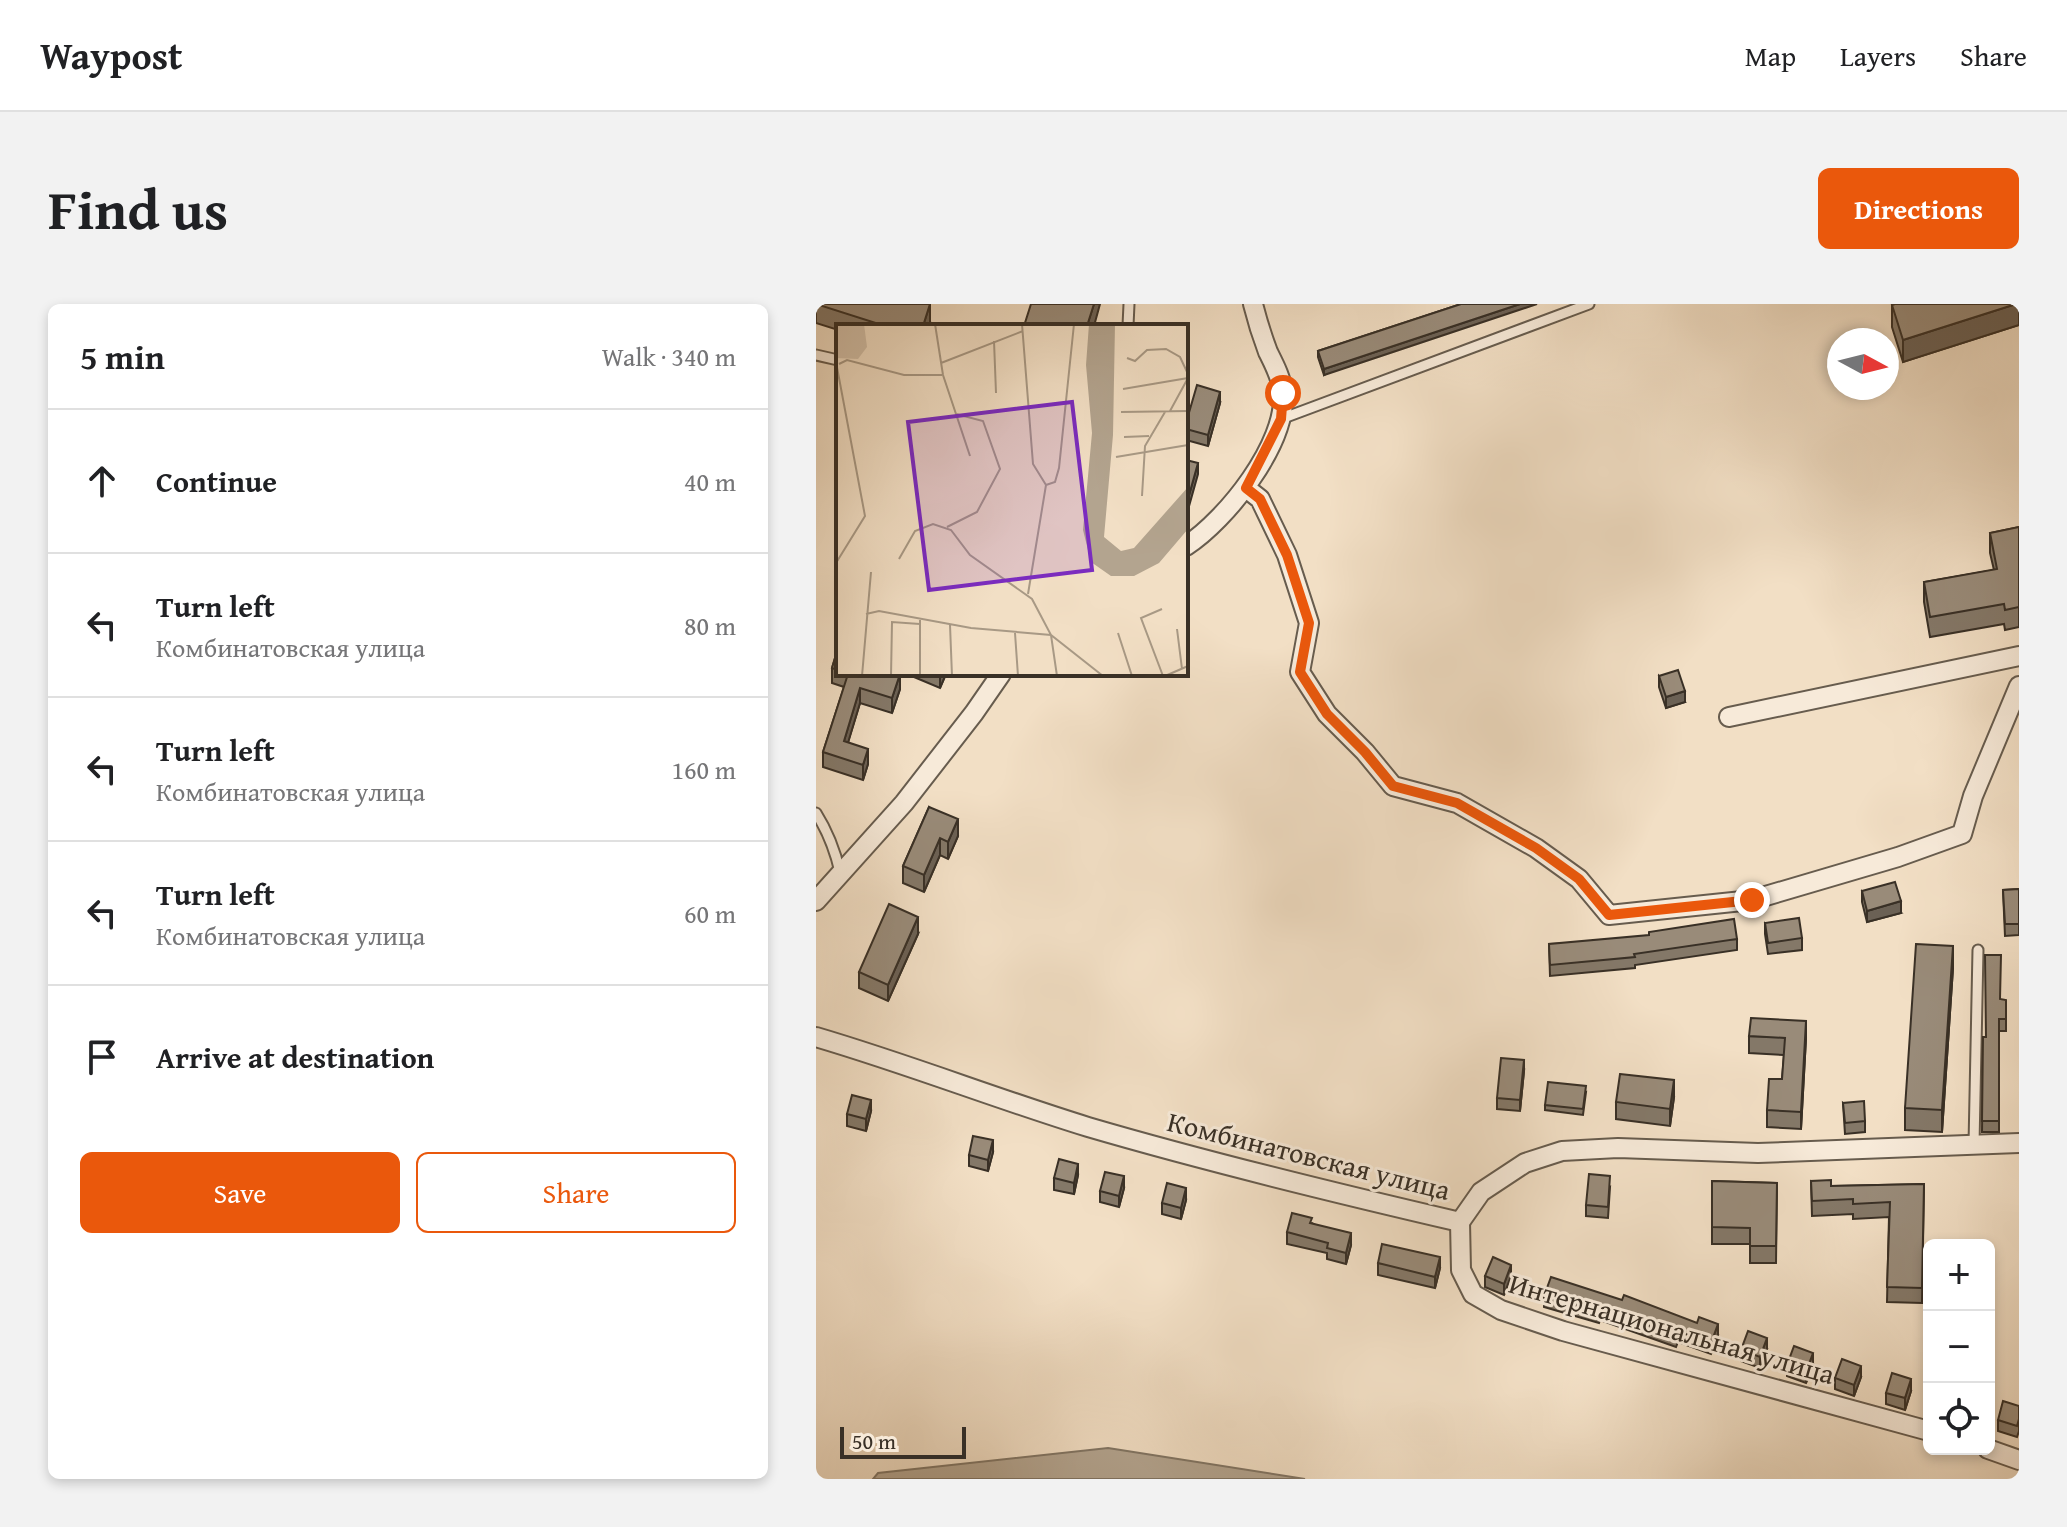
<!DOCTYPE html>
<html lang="en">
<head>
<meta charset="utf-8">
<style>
  body { margin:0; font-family:"Gentium Book Plus",serif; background:#f2f2f2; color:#202124 }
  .controls { position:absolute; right:24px; bottom:24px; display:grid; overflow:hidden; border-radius:12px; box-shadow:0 4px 12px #0003 }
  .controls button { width:72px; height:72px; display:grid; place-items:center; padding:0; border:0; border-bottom:2px solid #e0e0e0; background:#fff; color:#202124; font:40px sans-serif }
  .compass { position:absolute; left:1011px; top:24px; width:72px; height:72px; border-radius:50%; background:#fff; box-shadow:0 4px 12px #0003; rotate:97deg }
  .scale { position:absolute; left:24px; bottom:20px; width:126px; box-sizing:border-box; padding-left:8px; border:4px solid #393026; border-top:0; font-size:22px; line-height:28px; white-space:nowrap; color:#393026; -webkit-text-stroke:6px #f7ead9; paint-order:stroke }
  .stop { position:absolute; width:24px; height:24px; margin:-18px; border:6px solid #ea580c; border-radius:50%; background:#fff }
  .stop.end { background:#ea580c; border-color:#fff; box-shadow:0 2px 8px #0008 }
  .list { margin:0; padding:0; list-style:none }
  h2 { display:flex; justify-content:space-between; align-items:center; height:104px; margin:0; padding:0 32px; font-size:34px }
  h2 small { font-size:26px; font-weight:400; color:#757577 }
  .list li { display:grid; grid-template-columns:52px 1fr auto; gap:24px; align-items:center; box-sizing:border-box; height:144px; padding:0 32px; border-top:2px solid #e0e0e0 }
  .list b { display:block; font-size:30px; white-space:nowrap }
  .list p { margin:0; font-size:26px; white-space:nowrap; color:#757577 }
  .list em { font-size:26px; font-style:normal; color:#757577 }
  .actions { display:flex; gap:16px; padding:24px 32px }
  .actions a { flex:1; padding:18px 0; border:2px solid #ea580c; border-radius:12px; text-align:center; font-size:28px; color:#ea580c }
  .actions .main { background:#ea580c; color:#fff }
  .icon { flex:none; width:44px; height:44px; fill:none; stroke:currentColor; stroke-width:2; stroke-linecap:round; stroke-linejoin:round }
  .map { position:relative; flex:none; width:1203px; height:1175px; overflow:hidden; border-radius:12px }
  header { display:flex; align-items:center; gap:48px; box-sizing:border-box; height:112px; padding:0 40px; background:#fff; border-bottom:2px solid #e0e0e0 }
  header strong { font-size:38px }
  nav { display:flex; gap:44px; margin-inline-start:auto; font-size:28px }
  .intro { display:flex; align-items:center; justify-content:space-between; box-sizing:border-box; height:192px; padding:0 48px }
  h1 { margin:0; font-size:56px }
  .button { padding:20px 36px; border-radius:12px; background:#ea580c; color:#fff; font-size:28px; font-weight:700 }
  main { display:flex; gap:48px; padding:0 48px }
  aside { flex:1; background:#fff; border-radius:12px; box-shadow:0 4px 12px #0003 }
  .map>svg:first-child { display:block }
  .water { fill:#b3a48f; stroke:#827665; stroke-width:2 }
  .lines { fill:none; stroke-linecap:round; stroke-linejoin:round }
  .lane-casing { stroke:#675c4e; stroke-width:13 }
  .street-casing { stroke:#675c4e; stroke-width:22 }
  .lane { stroke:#f7ead9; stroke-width:9 }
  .street { stroke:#f7ead9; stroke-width:18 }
  .wall { fill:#847868; stroke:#393026; stroke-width:2 }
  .shaded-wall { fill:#6b6155; stroke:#393026; stroke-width:2 }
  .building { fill:#998b79; stroke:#393026; stroke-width:2 }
  .route { stroke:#ea580c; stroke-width:10 }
  .labels { text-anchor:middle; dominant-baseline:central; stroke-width:6; stroke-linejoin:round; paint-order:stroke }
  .street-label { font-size:28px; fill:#393026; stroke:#f7ead9 }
  .inset-road { fill:none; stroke:#a89985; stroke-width:2 }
  .view { fill:#7b2cbf; fill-opacity:0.15; stroke:#7b2cbf; stroke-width:4 }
  .inset-edge { fill:none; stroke:#393026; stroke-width:4 }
</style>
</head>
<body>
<header>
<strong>Waypost</strong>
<nav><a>Map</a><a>Layers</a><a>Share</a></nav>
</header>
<div class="intro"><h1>Find us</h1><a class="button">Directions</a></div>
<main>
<aside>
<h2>5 min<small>Walk · 340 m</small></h2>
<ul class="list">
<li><svg class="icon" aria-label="ahead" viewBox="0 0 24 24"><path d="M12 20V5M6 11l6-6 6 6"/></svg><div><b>Continue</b></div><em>40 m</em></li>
<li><svg class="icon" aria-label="left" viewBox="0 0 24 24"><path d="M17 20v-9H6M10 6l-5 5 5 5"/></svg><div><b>Turn left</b><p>Комбинатовская улица</p></div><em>80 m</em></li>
<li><svg class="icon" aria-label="left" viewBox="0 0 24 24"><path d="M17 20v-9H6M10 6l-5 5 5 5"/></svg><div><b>Turn left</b><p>Комбинатовская улица</p></div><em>160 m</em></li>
<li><svg class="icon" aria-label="left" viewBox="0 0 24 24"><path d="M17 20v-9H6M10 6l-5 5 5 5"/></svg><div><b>Turn left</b><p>Комбинатовская улица</p></div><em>60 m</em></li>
<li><svg class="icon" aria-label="arrive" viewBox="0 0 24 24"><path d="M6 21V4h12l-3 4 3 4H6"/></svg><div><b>Arrive at destination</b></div></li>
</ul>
<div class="actions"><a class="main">Save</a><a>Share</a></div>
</aside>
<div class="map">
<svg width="1203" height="1175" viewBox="0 0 1203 1175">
  <rect width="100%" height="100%" fill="#f2dfc5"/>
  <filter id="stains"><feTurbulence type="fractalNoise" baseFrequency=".0025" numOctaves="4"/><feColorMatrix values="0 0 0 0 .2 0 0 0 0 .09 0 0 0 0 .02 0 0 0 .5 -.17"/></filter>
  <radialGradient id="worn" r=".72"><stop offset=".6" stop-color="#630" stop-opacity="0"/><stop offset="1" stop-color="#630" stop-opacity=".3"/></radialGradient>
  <polygon class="water" points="292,1144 489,1175 57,1175 62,1169"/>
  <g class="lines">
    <defs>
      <g id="lane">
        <polyline points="312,22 313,0"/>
        <polyline points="0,51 22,56"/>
        <polyline points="465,115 773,0"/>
        <path d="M0 509C12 528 19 546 24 568"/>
        <polyline points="1158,841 1162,646"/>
      </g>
      <g id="street">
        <polyline points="430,184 444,195 471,251 493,319 484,368 511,410 549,448 577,482 641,499 720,544 763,575 793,611 936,596 1082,553 1146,530 1157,492 1203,382"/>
        <path d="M370 242C410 216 471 140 467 89 466 75 458 60 452 48 446 32 441 16 437 0"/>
        <polyline points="913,413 1203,352"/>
        <polyline points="0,597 88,499 158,409 185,370"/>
        <path d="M0 733C92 760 181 795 272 823 395 859 519 889 644 918"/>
        <polyline points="644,918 665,888 709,859 746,847 802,844 942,849 1203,839"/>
        <polyline points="644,918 645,966 657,990 685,1006 747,1027 1113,1127"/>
        <polyline points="1172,1145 1203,1156"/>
      </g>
    </defs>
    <use href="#lane" class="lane-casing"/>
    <use href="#street" class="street-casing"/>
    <use href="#lane" class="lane"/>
    <use href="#street" class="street"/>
  </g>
  <g class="wall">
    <polygon points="0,0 114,18 113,22 22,22 22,26 0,19"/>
    <polygon points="645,0 508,71 502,53 502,47"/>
    <polygon points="1203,0 1203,21 1087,58 1076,23 1076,1"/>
    <polygon points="404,99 392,142 370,136 370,119"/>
    <polygon points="1203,223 1203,323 1189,326 1188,320 1114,333 1108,298 1108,278 1178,266 1174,249 1174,229"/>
    <polygon points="22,344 22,370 84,370 84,385 76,409 44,399 32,438 52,460 47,476 7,463 7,448 28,383 16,379 16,364"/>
    <polygon points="98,370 130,370 124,384 98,373"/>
    <polygon points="843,372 869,398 850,404 843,383"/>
    <polygon points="113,503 142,532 132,555 124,551 108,588 87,579 87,562"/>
    <polygon points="1203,585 1203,631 1189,632 1187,586"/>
    <polygon points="1046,587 1085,609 1051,618 1046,598"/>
    <polygon points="949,619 986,634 986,646 952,650 949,630"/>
    <polygon points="102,630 72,697 43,684 43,668"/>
    <polygon points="921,635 921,646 819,661 819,664 734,672 733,640"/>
    <polygon points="1137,664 1126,828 1089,826 1089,804"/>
    <polygon points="1184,695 1190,707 1190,727 1183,727 1183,828 1166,828 1167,733 1170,733"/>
    <polygon points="933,732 990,734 985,825 951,823 951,806 966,775 968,751 933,749"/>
    <polygon points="708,767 704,807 681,805 681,794"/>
    <polygon points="770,788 767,811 729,806 729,801"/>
    <polygon points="858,793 854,822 800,815 800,798"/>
    <polygon points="1027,799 1049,817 1049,828 1029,830"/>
    <polygon points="55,807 50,827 31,822 31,810"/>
    <polygon points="177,848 172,867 153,862 153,851"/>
    <polygon points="262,871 258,890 238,886 238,874"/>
    <polygon points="896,877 961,879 960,959 934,959 934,940 896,940"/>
    <polygon points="995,877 1015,882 1108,880 1106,999 1071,998 1073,913 1037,915 1037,910 996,912"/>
    <polygon points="794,883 792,914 770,912 770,901"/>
    <polygon points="308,884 303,903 284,898 284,887"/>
    <polygon points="370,896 365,915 346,910 346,899"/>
    <polygon points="496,919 535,941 530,960 511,955 511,949 471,940 471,928"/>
    <polygon points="562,959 624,964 619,984 562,971"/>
    <polygon points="669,972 695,972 688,991 669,983"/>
    <polygon points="728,992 902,1031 895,1050 862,1038 860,1043 784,1016 783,1019 728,1003"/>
    <polygon points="951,1045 944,1064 925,1057 925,1046"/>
    <polygon points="997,1060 990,1079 971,1072 971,1061"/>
    <polygon points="1045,1073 1038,1092 1019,1085 1019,1074"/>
    <polygon points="1095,1087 1089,1106 1070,1100 1070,1089"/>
    <polygon points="1203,1102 1203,1127 1201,1133 1182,1127 1182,1116"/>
  </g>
  <g class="shaded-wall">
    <polygon points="114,0 114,18 113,22 107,22"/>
    <polygon points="278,0 284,0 278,22 271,22"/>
    <polygon points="704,0 721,0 508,71 508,65"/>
    <polygon points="1200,0 1203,0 1203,21 1087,58 1087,36"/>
    <polygon points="404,88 404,99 392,142 392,131"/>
    <polygon points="382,159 382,170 370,213 370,202"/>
    <polygon points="84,370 84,385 76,409 76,394"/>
    <polygon points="124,370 130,370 124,384"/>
    <polygon points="44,384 44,399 28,452 28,437"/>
    <polygon points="869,387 869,398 850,404 850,393"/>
    <polygon points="52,445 52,460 47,476 47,461"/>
    <polygon points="142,515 142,532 132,555 132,538"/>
    <polygon points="124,534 124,551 108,588 108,571"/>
    <polygon points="1085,597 1085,609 1051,618 1051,607"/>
    <polygon points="102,613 102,630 72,697 72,681"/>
    <polygon points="1137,642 1137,664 1126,828 1126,806"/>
    <polygon points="990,717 990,734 985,825 985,808"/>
    <polygon points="708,756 708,767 704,807 704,796"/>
    <polygon points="858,776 858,793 854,822 854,805"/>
    <polygon points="55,796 55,807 50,827 50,815"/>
    <polygon points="177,836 177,848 172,867 172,856"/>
    <polygon points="262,860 262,871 258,890 258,879"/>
    <polygon points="308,872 308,884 303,903 303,892"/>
    <polygon points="370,884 370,896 365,915 365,904"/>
    <polygon points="535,929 535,941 530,960 530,949"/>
    <polygon points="624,953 624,964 619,984 619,973"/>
    <polygon points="695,961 695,972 688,991 688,980"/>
    <polygon points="902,1020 902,1031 895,1050 895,1039"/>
    <polygon points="951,1034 951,1045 944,1064 944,1053"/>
    <polygon points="997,1049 997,1060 990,1079 990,1068"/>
    <polygon points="1045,1062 1045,1073 1038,1092 1038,1081"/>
    <polygon points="1095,1075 1095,1087 1089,1106 1089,1094"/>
  </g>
  <g class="building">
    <polygon points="0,0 114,0 107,22 66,22 66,21"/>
    <polygon points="215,0 278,0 271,22 208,22"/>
    <polygon points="645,0 704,0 508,65 502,47"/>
    <polygon points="1079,0 1200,0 1087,36 1076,1"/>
    <polygon points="381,81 404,88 392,131 370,125 370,119"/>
    <polygon points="370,156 382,159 370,202"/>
    <polygon points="1203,223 1203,303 1189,306 1188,300 1114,313 1108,278 1181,265 1174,229"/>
    <polygon points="22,344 22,366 16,364"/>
    <polygon points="862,366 869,387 850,393 843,372"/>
    <polygon points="32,370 84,370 76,394 44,384 28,437 52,445 47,461 7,448"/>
    <polygon points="113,503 142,515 132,538 124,534 108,571 87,562"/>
    <polygon points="1079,578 1085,597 1051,607 1046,587"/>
    <polygon points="1203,585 1203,620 1189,620 1187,586"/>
    <polygon points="73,600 102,613 72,681 43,668"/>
    <polygon points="983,614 986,634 952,639 949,619"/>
    <polygon points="918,615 921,635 818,650 819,653 734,661 733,640 833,631 833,628"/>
    <polygon points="1100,640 1137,642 1126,806 1089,804"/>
    <polygon points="1169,651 1185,651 1184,695 1190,696 1190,715 1183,715 1183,817 1166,817 1167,733 1170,733"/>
    <polygon points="935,714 990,717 985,808 951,806 953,775 966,775 969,734 933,732"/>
    <polygon points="685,754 708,756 704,796 681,794"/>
    <polygon points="804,770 858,776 854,805 800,798"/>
    <polygon points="732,778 770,782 767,805 729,801"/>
    <polygon points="36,791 55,796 50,815 31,810"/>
    <polygon points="1048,797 1049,817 1029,819 1027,799"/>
    <polygon points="157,832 177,836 172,856 153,851"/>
    <polygon points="243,855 262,860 258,879 238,874"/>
    <polygon points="289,868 308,872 303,892 284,887"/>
    <polygon points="773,870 794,872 792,903 770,901"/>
    <polygon points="1015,876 1015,882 1108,880 1106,984 1071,983 1074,898 1037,900 1037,895 996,897 995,877"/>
    <polygon points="896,877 961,879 960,942 934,942 934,924 896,923"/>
    <polygon points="351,879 370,884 365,904 346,899"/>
    <polygon points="476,909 496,914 494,919 535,929 530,949 511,944 512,939 471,928"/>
    <polygon points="566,940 624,953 619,973 562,959"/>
    <polygon points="677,953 695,961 688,980 669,972"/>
    <polygon points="735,973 806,996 808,991 881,1019 883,1013 902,1020 895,1039 862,1027 860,1032 784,1004 783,1008 728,992"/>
    <polygon points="932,1027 951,1034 944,1053 925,1046"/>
    <polygon points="978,1042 997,1049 990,1068 971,1061"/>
    <polygon points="1026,1055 1045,1062 1038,1081 1019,1074"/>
    <polygon points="1076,1069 1095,1075 1089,1094 1070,1089"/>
    <polygon points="1187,1097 1203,1102 1203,1115 1201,1122 1182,1116"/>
  </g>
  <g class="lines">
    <polyline class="route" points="467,89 465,115 430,184 444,195 471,251 493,319 484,368 511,410 549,448 577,482 641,499 720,544 763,575 793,611 936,596"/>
  </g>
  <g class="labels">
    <g class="street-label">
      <text transform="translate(493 851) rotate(14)">Комбинатовская улица</text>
      <text transform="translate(856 1024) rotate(16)">Интернациональная улица</text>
    </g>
  </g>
  <g transform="translate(20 20)">
    <rect width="352" height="352" fill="#f2dfc5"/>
    <path d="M0 0H28L31 23 22 35 0 34Z" fill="#d3c1aa"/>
    <path d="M253 0H279L277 111 268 213 285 227 298 224 352 163V205L323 239 298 252H275L255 238 247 206 256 109 250 41Z" fill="#b3a48f"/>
    <path class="inset-road" d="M99 0 107 51 134 132M186 0 197 140 210 161M158 17 160 69M291 34 299 37 311 26 330 25 344 33 352 50M0 38 29 192 0 239M105 39 187 7M3 40 11 36 68 51H106M287 65 352 54M334 87 352 54M285 88 352 87M288 113 313 112M280 133 352 121M210 161 219 158 223 144 238 0M306 172 309 122 329 88M111 203 141 188 164 145 147 97 120 90M63 235 79 207 97 200 115 206 134 231 196 275 215 311 221 352M192 270 210 161M326 285 305 294 327 352M30 290 43 287 135 304 215 311 267 352M114 301 116 352M341 305 346 345M179 309 182 352M282 309 296 352M26 352 35 248M55 352 56 298 84 300M84 352V296M329 352 352 342"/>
    <path class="view" d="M236 78 256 246 93 266 72 98Z"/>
    <rect width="352" height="352" class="inset-edge"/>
  </g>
  <rect width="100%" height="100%" filter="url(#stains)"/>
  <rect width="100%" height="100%" fill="url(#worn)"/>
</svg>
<div class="controls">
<button>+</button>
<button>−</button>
<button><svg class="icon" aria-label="locate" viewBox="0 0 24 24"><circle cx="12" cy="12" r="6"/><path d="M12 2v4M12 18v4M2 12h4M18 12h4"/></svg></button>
</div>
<svg class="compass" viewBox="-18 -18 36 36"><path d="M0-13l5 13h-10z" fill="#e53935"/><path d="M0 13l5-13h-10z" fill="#757577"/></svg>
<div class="scale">50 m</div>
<div class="stop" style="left:467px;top:89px"></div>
<div class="stop end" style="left:936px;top:596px"></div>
</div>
</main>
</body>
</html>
